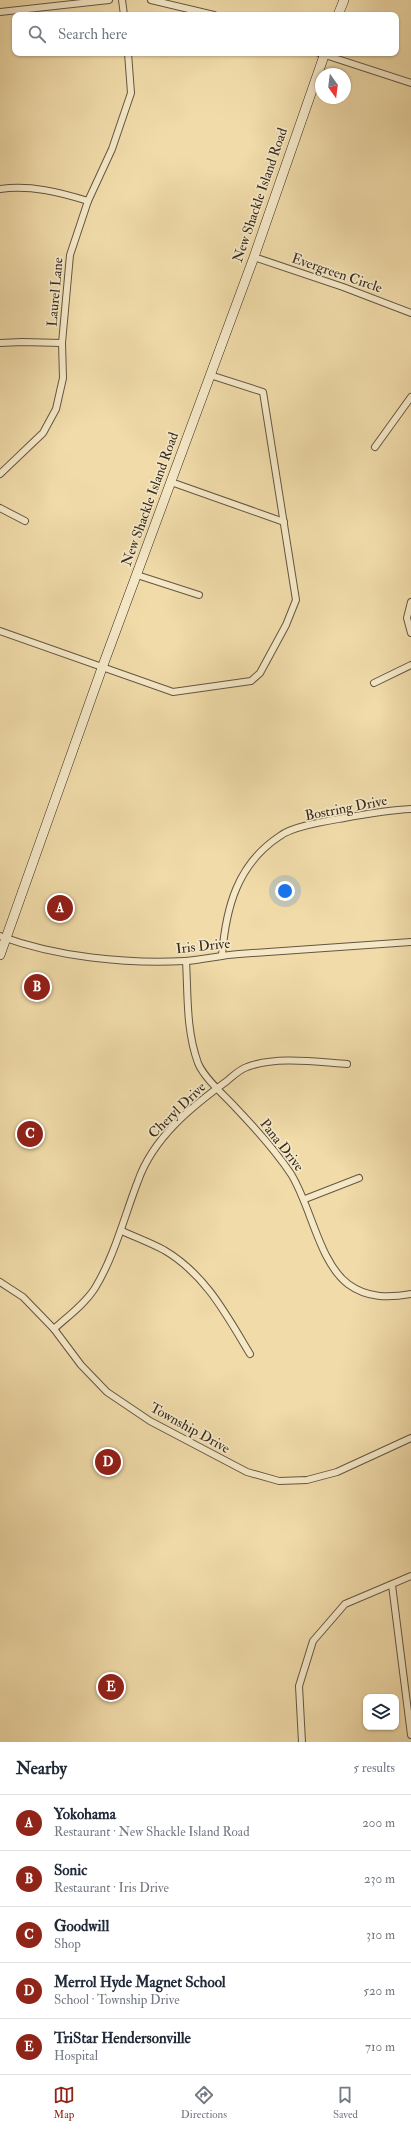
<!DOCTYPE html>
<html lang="en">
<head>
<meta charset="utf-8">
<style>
  body { margin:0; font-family:"IM FELL Double Pica",serif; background:#f6f6f7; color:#1f2937 }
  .controls { position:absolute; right:12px; bottom:12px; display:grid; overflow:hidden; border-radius:8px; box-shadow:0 1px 3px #0004 }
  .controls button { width:36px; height:36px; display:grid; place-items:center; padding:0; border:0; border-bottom:1px solid #e0e1e3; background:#fff; color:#1f2937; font:20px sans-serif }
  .compass { position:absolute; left:315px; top:68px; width:36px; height:36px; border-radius:50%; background:#fff; box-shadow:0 1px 3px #0004; rotate:166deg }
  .you { position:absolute; left:285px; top:891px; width:14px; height:14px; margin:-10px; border:3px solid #fff; border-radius:50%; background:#1a73e8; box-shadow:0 0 0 6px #1a73e833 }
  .badge { display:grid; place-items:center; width:26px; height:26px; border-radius:50%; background:#8f2418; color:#fff; font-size:13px; font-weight:700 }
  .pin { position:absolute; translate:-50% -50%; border:2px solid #fff; box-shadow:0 1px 4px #0006 }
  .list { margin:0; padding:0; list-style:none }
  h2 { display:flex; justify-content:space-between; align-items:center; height:52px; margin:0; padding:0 16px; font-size:17px }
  h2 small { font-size:13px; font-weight:400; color:#747a83 }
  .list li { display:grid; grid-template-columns:26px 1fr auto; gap:12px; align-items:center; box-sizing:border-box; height:56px; padding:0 16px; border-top:1px solid #e0e1e3 }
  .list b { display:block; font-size:15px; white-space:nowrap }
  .list p { margin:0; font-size:13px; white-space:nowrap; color:#747a83 }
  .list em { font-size:13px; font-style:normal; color:#747a83 }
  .icon { flex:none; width:22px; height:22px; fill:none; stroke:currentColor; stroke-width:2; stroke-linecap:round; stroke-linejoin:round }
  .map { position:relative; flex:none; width:411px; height:1742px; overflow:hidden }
  .search { position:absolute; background:#fff; box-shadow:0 1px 3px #0004; left:12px; right:12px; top:12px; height:44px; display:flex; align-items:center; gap:10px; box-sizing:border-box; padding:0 14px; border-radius:8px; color:#747a83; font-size:15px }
  .sheet { height:332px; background:#fff }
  nav { display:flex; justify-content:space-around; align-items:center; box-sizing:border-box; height:56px; border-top:1px solid #e0e1e3; background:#fff; font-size:11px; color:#747a83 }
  nav a { display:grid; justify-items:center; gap:2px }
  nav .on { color:#8f2418 }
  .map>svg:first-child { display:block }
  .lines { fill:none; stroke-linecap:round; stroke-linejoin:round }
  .street-casing { stroke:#645643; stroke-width:8 }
  .secondary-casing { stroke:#362921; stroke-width:10 }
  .street { stroke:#f5e8c7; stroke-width:6 }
  .secondary { stroke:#f5e8c7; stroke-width:9 }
  .labels { text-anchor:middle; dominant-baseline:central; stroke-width:3.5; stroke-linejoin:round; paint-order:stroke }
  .street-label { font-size:14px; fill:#362921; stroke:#f5e8c7 }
</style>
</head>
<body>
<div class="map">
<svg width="411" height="1742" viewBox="0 0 411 1742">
  <rect width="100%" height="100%" fill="#f0dba9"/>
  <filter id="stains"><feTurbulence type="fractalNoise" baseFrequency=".005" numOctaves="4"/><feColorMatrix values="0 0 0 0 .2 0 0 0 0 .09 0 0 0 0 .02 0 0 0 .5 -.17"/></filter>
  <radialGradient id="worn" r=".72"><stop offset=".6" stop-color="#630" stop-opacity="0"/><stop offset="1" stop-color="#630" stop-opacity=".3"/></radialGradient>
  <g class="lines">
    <defs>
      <g id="street">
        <polyline points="122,0 124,15"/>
        <polyline points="151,0 214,15"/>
        <polyline points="0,12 109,0"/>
        <polyline points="319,53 411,83"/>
        <path d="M0 189C31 185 59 192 88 201"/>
        <polyline points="254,257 343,287 411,313"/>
        <polyline points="0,343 22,342 62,343"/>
        <polyline points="375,447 411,397"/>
        <polyline points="0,474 43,433 56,409 63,378 62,343 70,255 88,201 112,149 131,93 128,53"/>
        <polyline points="171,482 284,522"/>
        <polyline points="0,508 25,521"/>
        <polyline points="137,575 199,595"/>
        <polyline points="411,602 407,618 411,633"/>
        <polyline points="0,631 173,692 251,681 260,673 286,625 296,600 263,392 210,375"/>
        <polyline points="374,683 411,665"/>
        <path d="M0 936C56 957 126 964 185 961 203 960 221 955 239 954 296 950 354 946 411 942"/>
        <path d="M222 955C226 908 237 864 280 836 293 826 327 821 344 818 366 814 389 810 411 809"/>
        <path d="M186 961C188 995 186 1030 198 1063 204 1078 224 1095 235 1107 255 1128 275 1150 291 1174 311 1206 319 1262 348 1284 367 1298 388 1298 411 1294"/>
        <polyline points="305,1199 359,1178"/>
        <path d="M122 1231C135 1237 151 1243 164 1250 205 1274 226 1314 250 1354"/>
        <polyline points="0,1282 23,1297 54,1329 81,1365 107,1392 150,1421 247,1472 279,1481 307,1480 337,1472 411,1438"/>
        <path d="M54 1329C68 1316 85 1304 95 1288 115 1255 124 1217 138 1181 153 1138 191 1107 227 1081 233 1076 240 1069 247 1067 276 1056 317 1062 347 1064"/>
        <polyline points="392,1585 411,1735"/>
        <polyline points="302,1742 299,1686 313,1641 345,1604 411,1576"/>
      </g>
      <g id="secondary">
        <polyline points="338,15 344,0"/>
        <polyline points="0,955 102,668 254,257 325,53"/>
      </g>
    </defs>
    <use href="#street" class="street-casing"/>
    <use href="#secondary" class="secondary-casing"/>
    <use href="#street" class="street"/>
    <use href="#secondary" class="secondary"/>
  </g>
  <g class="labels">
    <g class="street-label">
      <text transform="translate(260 195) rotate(-71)">New Shackle Island Road</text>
      <text transform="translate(337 273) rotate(19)">Evergreen Circle</text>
      <text transform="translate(55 292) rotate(-85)">Laurel Lane</text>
      <text transform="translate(150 499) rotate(-70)">New Shackle Island Road</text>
      <text transform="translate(346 808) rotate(-11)">Bostring Drive</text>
      <text transform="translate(203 946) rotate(-6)">Iris Drive</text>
      <text transform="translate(177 1110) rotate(-44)">Cheryl Drive</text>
      <text transform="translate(282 1145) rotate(52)">Pana Drive</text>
      <text transform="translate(190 1428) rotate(29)">Township Drive</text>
    </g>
  </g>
  <rect width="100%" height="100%" filter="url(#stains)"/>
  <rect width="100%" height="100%" fill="url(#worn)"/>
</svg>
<div class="controls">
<button><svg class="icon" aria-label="layers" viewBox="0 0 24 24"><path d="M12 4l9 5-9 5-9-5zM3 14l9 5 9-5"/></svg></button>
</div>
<svg class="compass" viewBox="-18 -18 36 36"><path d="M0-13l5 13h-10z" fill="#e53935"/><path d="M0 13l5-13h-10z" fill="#747a83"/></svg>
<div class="you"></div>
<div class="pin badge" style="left:60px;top:908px">A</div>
<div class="pin badge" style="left:37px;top:987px">B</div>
<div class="pin badge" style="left:30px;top:1134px">C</div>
<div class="pin badge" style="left:108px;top:1462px">D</div>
<div class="pin badge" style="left:111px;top:1687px">E</div>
<div class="search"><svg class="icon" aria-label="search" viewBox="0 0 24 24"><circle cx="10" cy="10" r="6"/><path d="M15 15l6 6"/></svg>Search here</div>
</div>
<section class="sheet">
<h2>Nearby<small>5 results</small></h2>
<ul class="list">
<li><span class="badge">A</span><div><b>Yokohama</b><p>Restaurant · New Shackle Island Road</p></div><em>200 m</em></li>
<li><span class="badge">B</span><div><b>Sonic</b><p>Restaurant · Iris Drive</p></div><em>230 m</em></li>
<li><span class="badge">C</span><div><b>Goodwill</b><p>Shop</p></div><em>310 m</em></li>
<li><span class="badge">D</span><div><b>Merrol Hyde Magnet School</b><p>School · Township Drive</p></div><em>520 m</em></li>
<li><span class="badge">E</span><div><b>TriStar Hendersonville</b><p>Hospital</p></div><em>710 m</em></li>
</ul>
</section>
<nav>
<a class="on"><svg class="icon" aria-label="map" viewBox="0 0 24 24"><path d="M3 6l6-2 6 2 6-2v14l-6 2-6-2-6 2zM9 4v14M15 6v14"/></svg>Map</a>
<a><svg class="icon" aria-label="directions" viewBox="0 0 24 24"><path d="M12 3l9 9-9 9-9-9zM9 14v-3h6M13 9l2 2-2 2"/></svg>Directions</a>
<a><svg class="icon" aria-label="saved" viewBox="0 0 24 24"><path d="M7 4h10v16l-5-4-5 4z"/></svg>Saved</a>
</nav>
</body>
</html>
